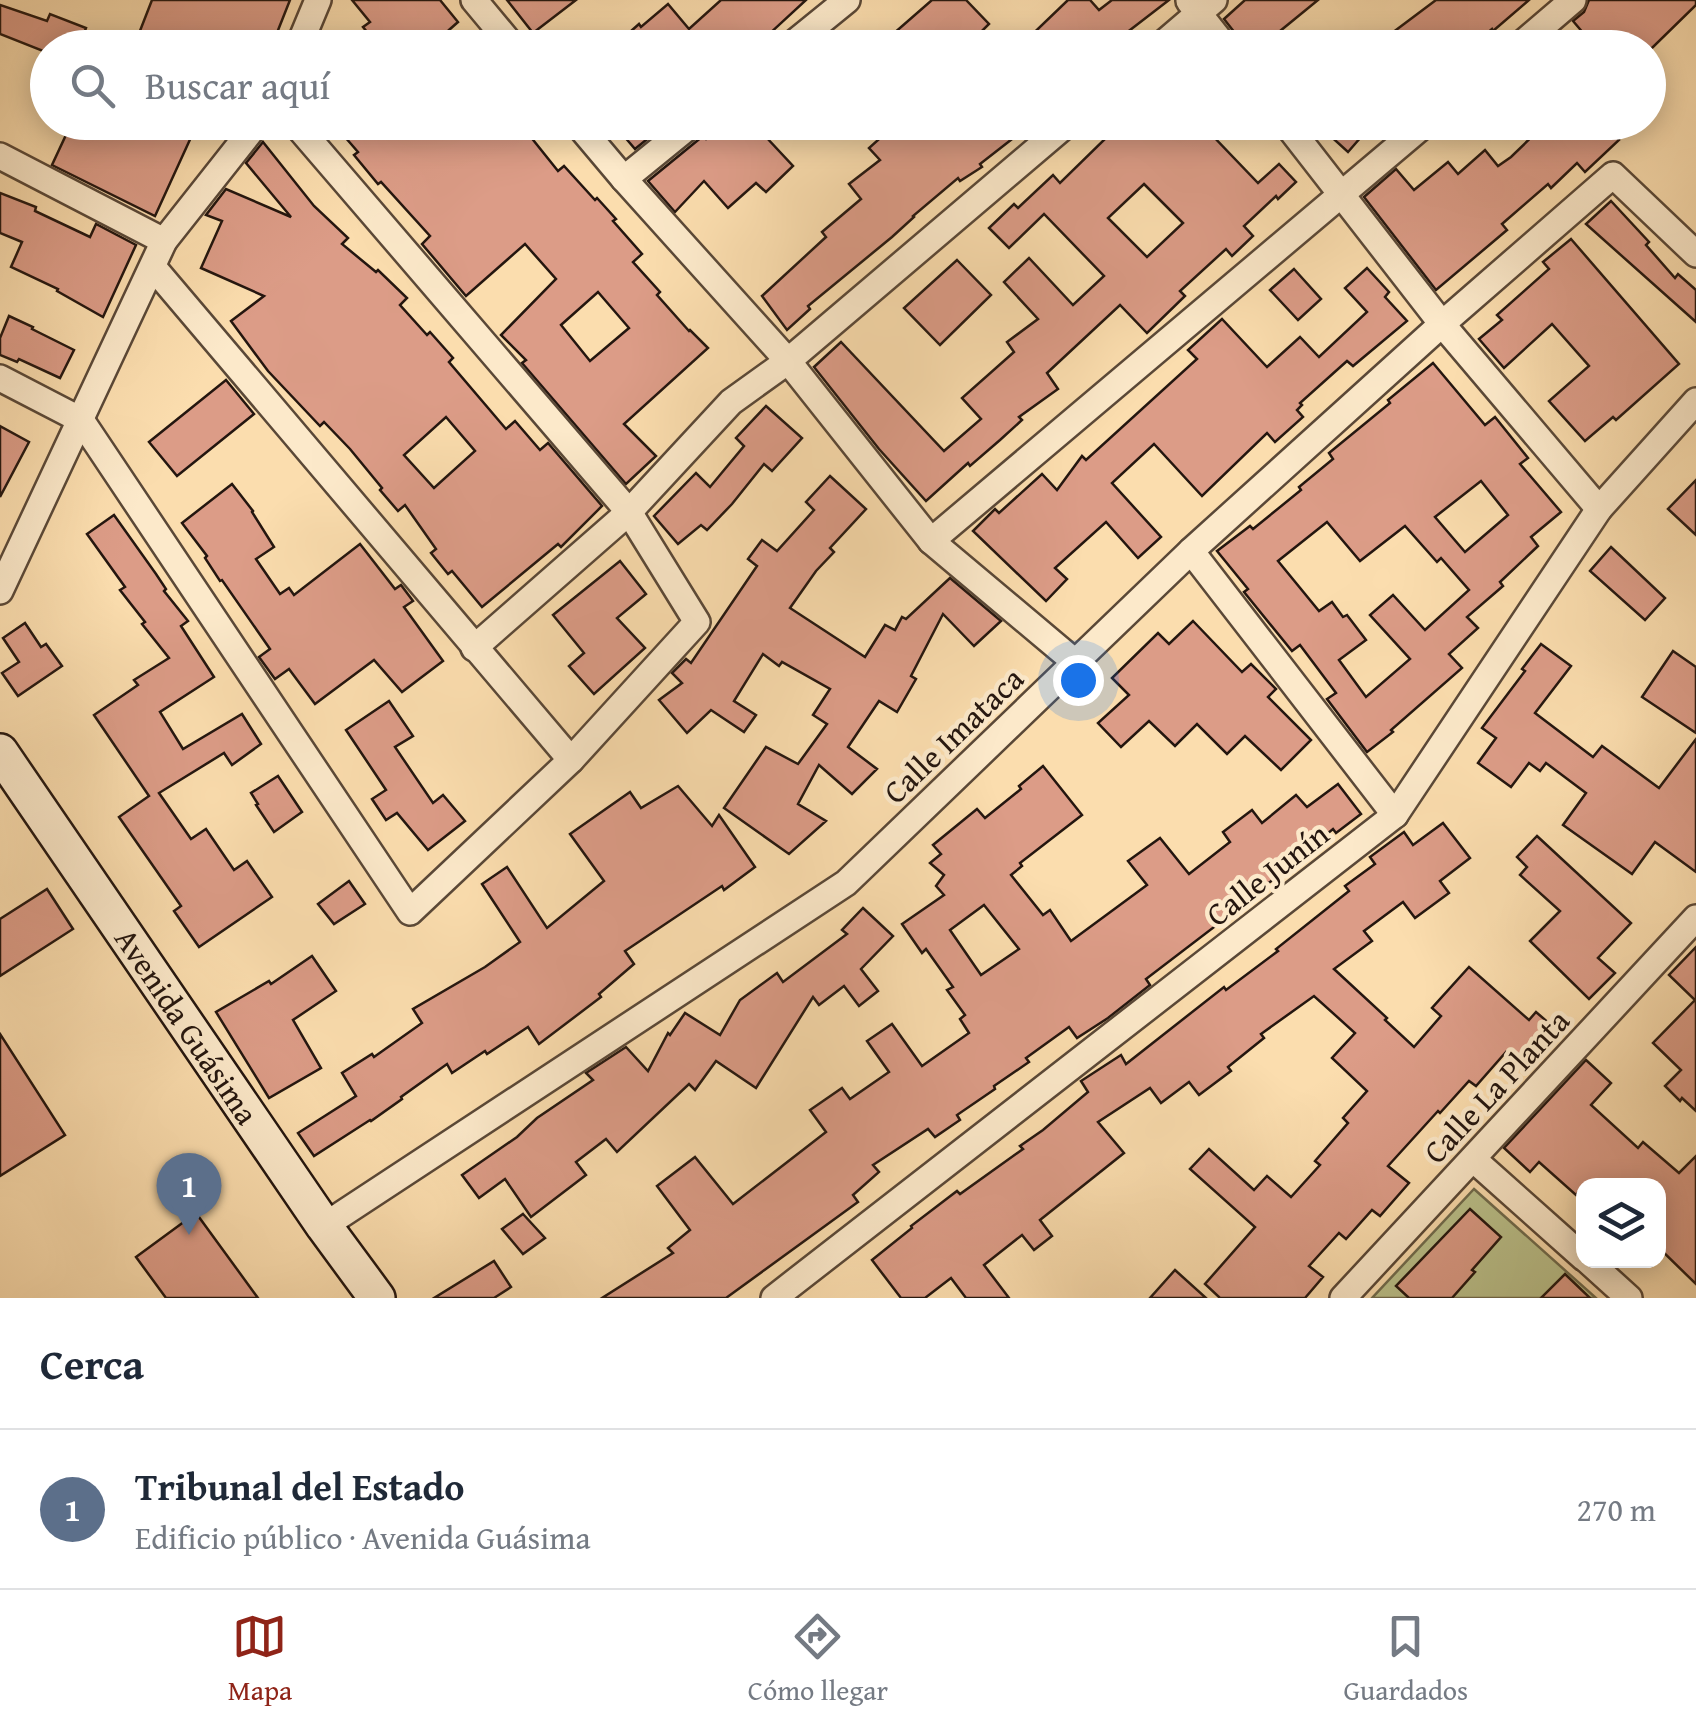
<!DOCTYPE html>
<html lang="es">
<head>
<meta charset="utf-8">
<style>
  body { margin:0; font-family:"Gentium Book Plus",serif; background:#f2f2f3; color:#1f2937 }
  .controls { position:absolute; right:30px; bottom:30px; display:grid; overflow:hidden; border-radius:20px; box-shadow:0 5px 25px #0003 }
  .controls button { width:90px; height:90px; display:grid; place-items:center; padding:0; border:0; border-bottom:2px solid #e0e1e3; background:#fff; color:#1f2937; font:50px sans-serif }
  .you { position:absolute; left:1078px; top:680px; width:35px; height:35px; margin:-25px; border:8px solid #fff; border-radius:50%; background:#1a73e8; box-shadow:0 0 0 15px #1a73e833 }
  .badge { display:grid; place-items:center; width:65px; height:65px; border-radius:50%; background:#8f2418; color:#fff; font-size:32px; font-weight:700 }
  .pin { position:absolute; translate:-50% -82px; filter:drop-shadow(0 2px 5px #0008) }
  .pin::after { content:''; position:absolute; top:52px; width:35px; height:30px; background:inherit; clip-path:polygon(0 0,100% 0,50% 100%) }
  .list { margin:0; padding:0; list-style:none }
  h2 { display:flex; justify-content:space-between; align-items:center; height:130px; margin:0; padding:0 40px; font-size:42px }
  h2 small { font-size:32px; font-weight:400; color:#747a83 }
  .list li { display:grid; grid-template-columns:65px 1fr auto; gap:30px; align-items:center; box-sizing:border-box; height:160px; padding:0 40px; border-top:2px solid #e0e1e3 }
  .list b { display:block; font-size:38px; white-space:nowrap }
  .list p { margin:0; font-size:32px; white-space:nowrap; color:#747a83 }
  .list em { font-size:32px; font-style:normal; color:#747a83 }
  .icon { flex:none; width:55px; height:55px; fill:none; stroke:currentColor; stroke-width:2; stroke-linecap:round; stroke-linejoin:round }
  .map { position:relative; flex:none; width:1696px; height:1298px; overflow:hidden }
  .search { position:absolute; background:#fff; box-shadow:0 5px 25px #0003; left:30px; right:30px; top:30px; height:110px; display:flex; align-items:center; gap:25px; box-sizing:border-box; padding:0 35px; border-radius:55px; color:#747a83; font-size:38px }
  .sheet { height:290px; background:#fff }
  nav { display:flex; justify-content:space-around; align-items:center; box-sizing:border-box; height:140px; border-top:2px solid #e0e1e3; background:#fff; font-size:28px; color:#747a83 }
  nav a { display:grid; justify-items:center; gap:5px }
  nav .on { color:#8f2418 }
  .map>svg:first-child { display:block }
  .green { fill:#bbc28c; stroke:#706c4e; stroke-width:2.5 }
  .building { fill:#dc9c87; stroke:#24160f; stroke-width:2.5; fill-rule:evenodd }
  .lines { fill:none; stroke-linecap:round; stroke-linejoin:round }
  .minor-casing { stroke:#5a4837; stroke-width:30 }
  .secondary-casing { stroke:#24160f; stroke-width:40 }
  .minor { stroke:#fce9ca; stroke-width:25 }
  .secondary { stroke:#fce9ca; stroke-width:35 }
  .labels { text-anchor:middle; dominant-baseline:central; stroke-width:9; stroke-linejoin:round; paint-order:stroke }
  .street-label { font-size:32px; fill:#24160f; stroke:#fce9ca }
</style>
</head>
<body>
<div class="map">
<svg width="1696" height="1298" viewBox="0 0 1696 1298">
  <rect width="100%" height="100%" fill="#fbddae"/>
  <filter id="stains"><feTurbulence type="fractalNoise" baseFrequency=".002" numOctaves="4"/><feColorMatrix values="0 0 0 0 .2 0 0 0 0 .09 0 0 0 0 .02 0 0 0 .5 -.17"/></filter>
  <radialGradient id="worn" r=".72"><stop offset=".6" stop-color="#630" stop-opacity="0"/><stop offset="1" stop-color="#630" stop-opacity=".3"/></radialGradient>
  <polygon class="green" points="1474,1189 1596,1298 1372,1298"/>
  <g class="building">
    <polygon points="152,0 290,0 271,48 152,48 136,41"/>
    <polygon points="352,0 440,0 458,22 449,30 464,48 380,48 363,27 370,22"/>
    <polygon points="507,0 576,0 533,33"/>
    <polygon points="721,0 806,0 754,48 612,48 639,24 641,27 668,4 689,29"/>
    <polygon points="932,0 966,0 989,24 965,48 877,48"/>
    <polygon points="1068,0 1090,0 1099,10 1112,0 1169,0 1121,37 1130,48 1018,48"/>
    <polygon points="1245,0 1318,0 1274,36 1285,48 1248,48 1235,33 1224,19"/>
    <polygon points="1436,0 1529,0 1493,31 1492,29 1469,48 1372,48"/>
    <polygon points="1589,0 1696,0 1696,5 1652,48 1596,48 1573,21 1584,12"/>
    <polygon points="0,5 47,21 50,14 86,28 79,48 48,48 48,53 0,34"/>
    <polygon points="72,122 198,122 155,216 52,165"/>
    <path d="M332 122H524L533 134 530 136 558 171 564 166 595 200 597 198 616 219 613 221 642 254 633 262 660 292 657 295 689 331 690 330 708 348 624 424 656 456 626 484 522 363 526 360 501 335 556 279 525 244 466 296 422 244 430 236 381 182 378 184 354 155 358 152ZM598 292 629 328 590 361 561 325Z"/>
    <polygon points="612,122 649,122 657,131 635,149"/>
    <polygon points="722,122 752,122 793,166 766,192 756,183 728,208 704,181 675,212 648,181 703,136 706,139"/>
    <polygon points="898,122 1034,122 980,164 982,167 960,181 958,178 913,216 914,217 892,237 808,306 810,309 787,330 762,296 826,237 822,232 861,199 849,184 880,160 869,148"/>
    <path d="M1089 122H1225L1212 135 1258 183 1279 164 1296 182 1278 199 1276 196 1244 226 1253 236 1232 256 1226 249 1180 291 1185 296 1147 333 1120 305 1047 373 1058 389 1019 417 1022 420 1000 440 970 466 968 463 926 501 879 449 814 367 841 342 944 451 981 419 962 398 1014 352 1007 342 1038 319 1004 282 1029 258 1073 305 1104 276 1044 214 1009 248 989 228 1014 204 1018 208 1053 175 1060 183 1105 139ZM1144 184 1183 223 1147 257 1108 218Z"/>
    <polygon points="1315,122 1374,122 1348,152"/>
    <polygon points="1547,122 1603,122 1619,140 1585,172 1577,163 1551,188 1548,184 1502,224 1507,230 1436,290 1364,197 1396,169 1414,190 1448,162 1458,174 1485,150 1498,166 1511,157"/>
    <path d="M263 142 314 206 348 238 342 244 376 272 378 270 407 298 400 305 427 335 430 332 453 358 449 362 506 429 515 421 540 450 548 443 602 506 561 547 558 544 482 607 452 571 448 574 431 553 436 549 405 505 398 511 380 490 382 488 350 449 324 422 320 426 268 371 231 321 264 296 201 268 222 221 206 215 226 189 291 217 246 163ZM446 417 475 451 434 488 404 455Z"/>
    <polygon points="0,193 36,207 35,211 90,237 96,224 136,245 103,317 57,291 58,289 11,267 22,242 0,233"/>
    <polygon points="1611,201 1649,242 1646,245 1675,278 1678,274 1696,290 1696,322 1586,224"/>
    <polygon points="1571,239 1679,364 1616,420 1613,417 1585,441 1549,401 1589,366 1552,324 1504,368 1479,339 1502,320 1497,315 1549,269 1543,262"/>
    <polygon points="957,260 991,295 940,345 904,308"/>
    <polygon points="1367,268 1389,292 1385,297 1407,321 1353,366 1347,361 1300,403 1302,405 1297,410 1303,417 1275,442 1267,433 1202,496 1154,444 1112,483 1161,537 1138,558 1106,522 1055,568 1067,579 1046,601 973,531 995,509 999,513 1042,474 1057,490 1082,456 1086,460 1197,359 1188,350 1222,319 1267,367 1300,337 1319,357 1367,312 1345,288"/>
    <polygon points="1294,269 1321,299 1298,320 1270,290"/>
    <polygon points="9,316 33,327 32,329 74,350 60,378 19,359 17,362 0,355 0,338"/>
    <path d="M1433 363 1485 425 1495 417 1528 458 1520 464 1561 512 1531 537 1538 546 1500 582 1503 586 1467 617 1478 628 1449 654 1462 668 1391 730 1393 732 1367 752 1327 699 1336 693 1300 645 1292 651 1244 592 1248 589 1217 551 1250 526 1253 529 1301 490 1299 487 1333 459 1329 453 1390 403 1388 400ZM1481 481 1508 515 1465 552 1435 517ZM1327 522 1360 561 1405 526 1437 562 1441 558 1469 590 1425 630 1393 595 1370 615 1410 659 1366 697 1339 660 1366 640 1347 615 1343 617 1332 602 1319 611 1278 561Z"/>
    <polygon points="226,380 254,414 177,476 149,442"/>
    <polygon points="766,406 802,438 772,471 764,464 732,504 707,530 701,525 678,544 654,516 696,473 710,487 744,446 736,438"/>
    <polygon points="0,426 29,442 0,497"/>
    <polygon points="830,476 866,509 830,548 834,552 816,571 790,608 865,657 885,625 895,630 902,617 906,619 950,578 1001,621 974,646 943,614 911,676 916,679 897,712 879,701 848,747 877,769 852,794 819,765 798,804 826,821 789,854 724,808 766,747 798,764 827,724 813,715 830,689 782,662 779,666 763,654 734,701 756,715 744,732 711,710 687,733 659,700 682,683 672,673 686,659 691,663 757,566 748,559 762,540 777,551 814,510 806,502"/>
    <polygon points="1696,480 1696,535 1668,509"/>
    <polygon points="232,484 253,511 252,512 274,547 256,559 280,594 289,588 294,595 360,544 395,589 401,585 413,601 404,607 443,661 402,692 374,660 315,704 289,669 275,679 259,657 270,649 222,580 220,581 205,558 207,556 182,523"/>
    <polygon points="114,515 156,574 166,589 164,591 188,621 181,626 214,677 160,712 183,749 242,714 261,744 232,765 224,753 159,793 191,839 206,829 234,870 247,861 272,897 199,947 174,911 181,906 119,817 149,796 94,715 138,685 134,680 169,658 142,624 145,622 120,590 125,587 87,534"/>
    <polygon points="1611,547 1665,598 1645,620 1590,571"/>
    <polygon points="620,561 646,594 617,618 645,648 594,694 569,666 584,653 553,615"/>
    <polygon points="1193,621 1242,672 1251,664 1276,689 1268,697 1311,740 1281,770 1245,736 1227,754 1197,724 1175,746 1149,721 1121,747 1098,723 1129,695 1112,678 1158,633 1169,644"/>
    <polygon points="25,623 41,647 46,644 62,666 18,696 2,673 19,662 3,638"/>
    <polygon points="1541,644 1571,666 1535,713 1593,757 1602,746 1659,788 1696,739 1696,872 1655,842 1632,874 1563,825 1586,793 1546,763 1540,771 1529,763 1511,787 1478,763 1496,738 1482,728 1525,671 1522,669"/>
    <polygon points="1673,651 1696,667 1696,733 1642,697"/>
    <polygon points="389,701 413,736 395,747 433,803 443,795 465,821 428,850 397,813 386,820 372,799 386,790 346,730"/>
    <path d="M1043 766 1082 815 1020 863 1022 866 1011 875 1043 915 1050 910 1071 941 1147 885 1128 861 1160 838 1189 874 1230 842 1223 832 1252 810 1262 823 1296 795 1307 807 1338 784 1361 814 1336 833 1333 829 1291 863 1293 865 1255 893 1256 895 1146 979 1150 985 1108 1018 1077 1038 1069 1027 1026 1058 1029 1062 994 1086 995 1089 957 1115 960 1120 935 1137 928 1129 873 1165 879 1172 853 1195 858 1202 726 1298H602L673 1253 668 1248 690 1230 657 1186 695 1157 733 1204 826 1132 810 1110 842 1088 850 1099 889 1072 867 1041 892 1024 922 1066 969 1033 960 1019 965 1015 947 990 953 987 926 949 922 953 902 924 944 895 936 886 944 875 930 863 941 854 933 845 977 809 985 818 1021 789 1019 786ZM984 905 1019 949 981 975 950 930Z"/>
    <polygon points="278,776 302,812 274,832 256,805 258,804 251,793"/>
    <polygon points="678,786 712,826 719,815 755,867 724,890 722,886 625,951 634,964 599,994 601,997 539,1044 528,1027 487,1054 485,1051 452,1073 447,1064 401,1097 402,1099 371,1121 370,1120 314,1156 298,1133 356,1096 342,1073 372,1054 374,1057 422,1023 413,1009 485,967 520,942 482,884 507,867 547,928 604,881 570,834 630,792 641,808"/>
    <polygon points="1443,823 1470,858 1440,881 1449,893 1415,918 1403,902 1364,931 1372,941 1334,969 1387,1018 1385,1020 1414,1047 1441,1016 1432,1008 1469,967 1529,1020 1536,1012 1558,1031 1525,1068 1506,1052 1476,1086 1469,1081 1440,1113 1438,1111 1388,1166 1409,1183 1380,1216 1372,1210 1346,1239 1339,1233 1309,1266 1323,1277 1305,1298 1220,1298 1205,1284 1255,1227 1190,1169 1209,1149 1254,1190 1267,1176 1291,1197 1320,1165 1315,1161 1348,1123 1343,1118 1367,1091 1332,1058 1355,1033 1314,996 1261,1034 1264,1038 1228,1067 1231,1071 1199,1095 1189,1082 1161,1103 1150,1088 1098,1122 1124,1153 1040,1220 1052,1236 1034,1250 1022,1235 984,1265 1009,1298 966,1298 951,1278 925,1298 901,1298 872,1260 912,1228 911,1226 957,1191 960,1194 1023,1149 1020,1146 1043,1130 1088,1092 1081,1081 1121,1055 1126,1064 1224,987 1226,990 1278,951 1276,949 1349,891 1345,886 1375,864 1370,857 1404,832 1413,845"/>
    <polygon points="1537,836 1631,923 1598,958 1615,973 1589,999 1530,941 1560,911 1520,875 1527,867 1517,857"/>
    <polygon points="349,881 365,904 334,924 318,904"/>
    <polygon points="47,889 73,929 0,976 0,919"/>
    <polygon points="863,908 893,936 861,969 878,991 859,1006 844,986 819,1005 813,997 756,1088 716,1061 695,1090 689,1084 617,1152 606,1139 576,1162 586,1175 531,1217 505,1179 479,1198 462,1175 517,1137 537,1118 593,1080 586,1073 626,1047 648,1071 668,1033 670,1035 685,1013 720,1035 740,1000 777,973 783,982 847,934 842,930"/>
    <polygon points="1696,947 1696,1111 1682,1098 1680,1101 1665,1086 1681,1070 1653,1043 1695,1000 1669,975"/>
    <polygon points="312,956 336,991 293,1020 321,1068 269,1098 216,1012 269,981 271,984"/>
    <polygon points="0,1034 65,1135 0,1176"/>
    <polygon points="1586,1060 1611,1083 1591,1105 1638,1148 1643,1142 1679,1173 1696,1156 1696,1284 1658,1247 1658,1186 1584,1186 1576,1195 1539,1162 1530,1172 1504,1148"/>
    <polygon points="1470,1209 1501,1237 1472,1270 1475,1272 1452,1298 1409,1298 1396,1286"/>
    <polygon points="196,1213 258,1298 166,1298 136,1257"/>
    <polygon points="523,1214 545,1238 523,1254 502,1229"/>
    <polygon points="494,1261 511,1287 494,1298 434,1298"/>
    <polygon points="1175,1270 1206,1298 1150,1298"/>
    <polygon points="1565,1274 1590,1298 1541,1298"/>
  </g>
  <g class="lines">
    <defs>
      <g id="minor">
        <polyline points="474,0 514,48"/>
        <polyline points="1189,1 1226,48"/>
        <polyline points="298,48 318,0"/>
        <polyline points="788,48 847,0"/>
        <polyline points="1158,48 1214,0"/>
        <polyline points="1517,48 1573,0"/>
        <polyline points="576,122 624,179 788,361 931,541 1075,662"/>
        <polyline points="1285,122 1442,324 1599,509"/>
        <polyline points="0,156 164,241"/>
        <polyline points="624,179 694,122"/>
        <polyline points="153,267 571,760"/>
        <polyline points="0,378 81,420 410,912 571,760 697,622 629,512 294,122"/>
        <polyline points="931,541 1427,122"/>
        <polyline points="1191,551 1395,815"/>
        <polyline points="0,591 164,241 258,122"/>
        <polyline points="474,648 629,512 731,402 788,361 1069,122"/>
        <polyline points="1473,1159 1584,1258"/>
        <polyline points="324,1226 846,883 1191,551 1442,324 1613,175 1696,254"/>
        <polyline points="1587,1260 1629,1298"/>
        <polyline points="774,1298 1395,815 1599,509 1696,401"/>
        <polyline points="1343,1298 1696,918"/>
      </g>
      <polyline id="secondary" points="0,752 324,1226 377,1298"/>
    </defs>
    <use href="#minor" class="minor-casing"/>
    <use href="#secondary" class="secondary-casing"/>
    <use href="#minor" class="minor"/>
    <use href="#secondary" class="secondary"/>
  </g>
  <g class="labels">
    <g class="street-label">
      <text transform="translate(953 735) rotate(-44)">Calle Imataca</text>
      <text transform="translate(1267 874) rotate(-38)">Calle Junín</text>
      <text transform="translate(187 1026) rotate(56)">Avenida Guásima</text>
      <text transform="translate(1496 1086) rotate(-47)">Calle La Planta</text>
    </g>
  </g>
  <rect width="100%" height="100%" filter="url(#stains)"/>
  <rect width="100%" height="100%" fill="url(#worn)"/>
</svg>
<div class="controls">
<button><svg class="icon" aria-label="layers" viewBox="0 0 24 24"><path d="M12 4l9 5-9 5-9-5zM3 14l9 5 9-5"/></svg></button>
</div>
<div class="you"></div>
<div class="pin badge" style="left:189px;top:1235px;background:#5c6f8a">1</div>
<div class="search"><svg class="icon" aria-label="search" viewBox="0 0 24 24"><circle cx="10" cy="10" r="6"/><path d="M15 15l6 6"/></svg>Buscar aquí</div>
</div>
<section class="sheet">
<h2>Cerca<small></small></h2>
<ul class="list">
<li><span class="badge" style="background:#5c6f8a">1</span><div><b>Tribunal del Estado</b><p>Edificio público · Avenida Guásima</p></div><em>270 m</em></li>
</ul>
</section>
<nav>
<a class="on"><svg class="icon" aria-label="map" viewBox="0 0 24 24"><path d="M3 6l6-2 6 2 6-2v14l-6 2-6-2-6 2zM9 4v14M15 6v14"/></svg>Mapa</a>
<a><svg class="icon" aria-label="directions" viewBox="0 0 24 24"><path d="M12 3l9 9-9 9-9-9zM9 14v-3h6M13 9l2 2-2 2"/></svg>Cómo llegar</a>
<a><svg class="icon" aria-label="saved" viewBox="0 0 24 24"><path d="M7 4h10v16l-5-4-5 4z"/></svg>Guardados</a>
</nav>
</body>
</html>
